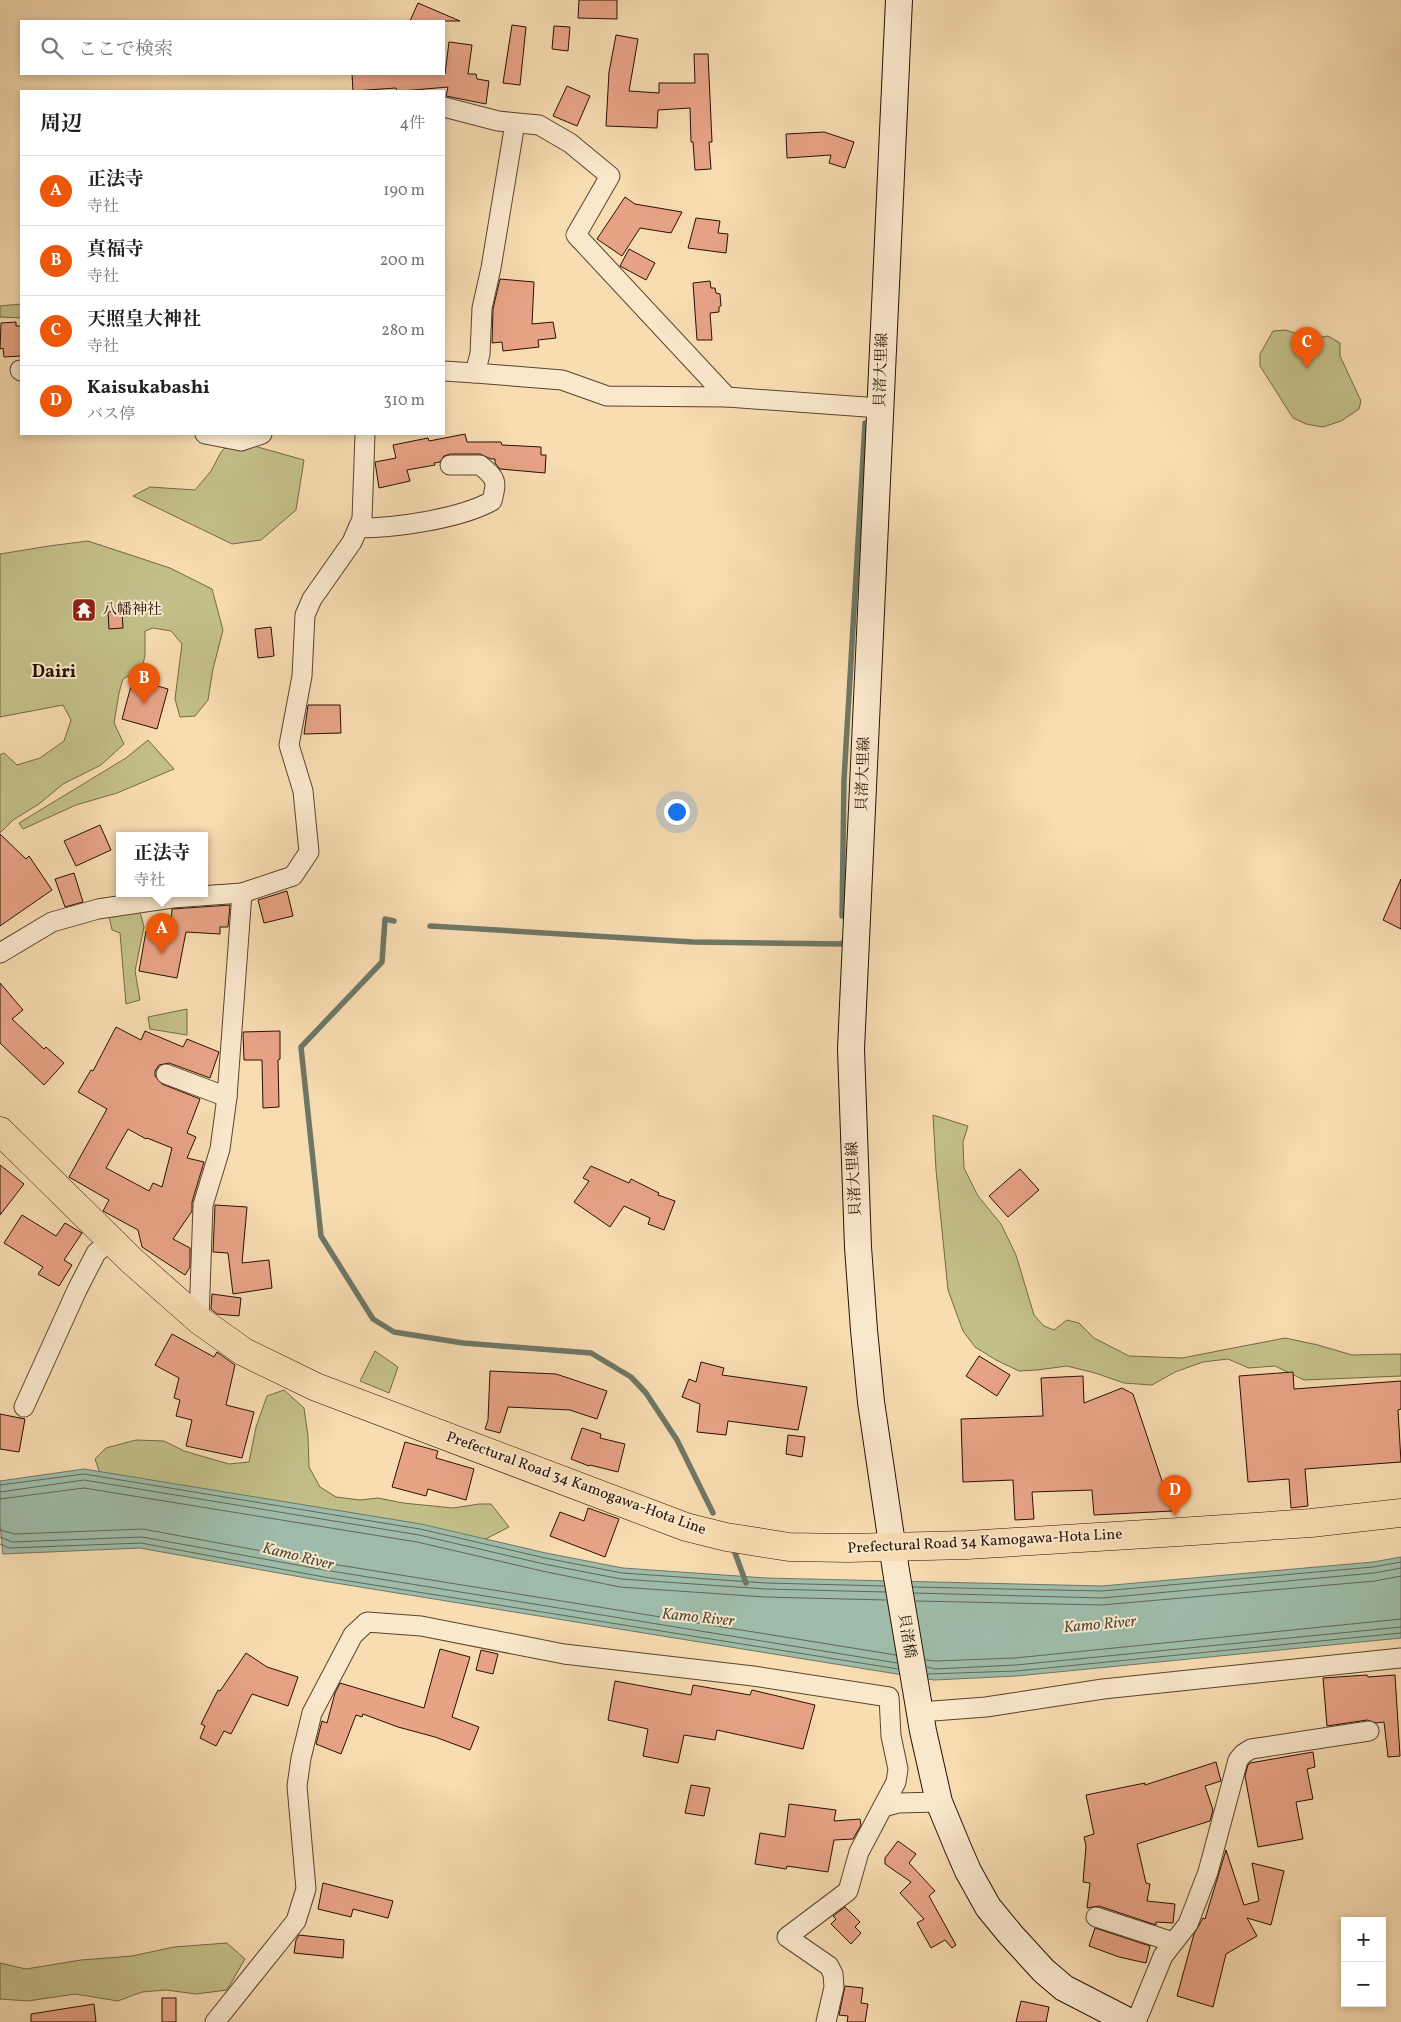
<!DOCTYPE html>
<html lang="ja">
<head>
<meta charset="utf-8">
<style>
  body { margin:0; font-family:Vollkorn,"Noto Serif JP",serif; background:#f2f2f2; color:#222 }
  .controls { position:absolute; right:15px; bottom:15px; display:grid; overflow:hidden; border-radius:0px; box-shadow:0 2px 8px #0003 }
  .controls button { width:45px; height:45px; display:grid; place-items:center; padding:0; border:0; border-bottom:1px solid #e0e0e0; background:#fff; color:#222; font:25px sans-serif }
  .you { position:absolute; left:676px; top:811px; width:18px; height:18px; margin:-12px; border:4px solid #fff; border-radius:50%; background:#1a73e8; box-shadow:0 0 0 8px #1a73e833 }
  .badge { display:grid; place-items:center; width:32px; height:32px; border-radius:50%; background:#ea580c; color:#fff; font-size:16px; font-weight:700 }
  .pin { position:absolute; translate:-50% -41px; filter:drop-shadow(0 1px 2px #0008) }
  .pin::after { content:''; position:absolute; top:26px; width:18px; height:15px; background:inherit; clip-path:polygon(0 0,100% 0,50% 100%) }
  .popup { position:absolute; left:116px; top:832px; width:92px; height:65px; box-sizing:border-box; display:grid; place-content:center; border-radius:0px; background:#fff; filter:drop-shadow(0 1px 4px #0005); font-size:16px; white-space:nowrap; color:#767676 }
  .popup b { font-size:19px; color:#222 }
  .popup::after { content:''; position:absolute; left:50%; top:100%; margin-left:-10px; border:10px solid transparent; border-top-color:#fff }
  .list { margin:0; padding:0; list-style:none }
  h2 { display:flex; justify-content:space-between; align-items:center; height:65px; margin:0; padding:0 20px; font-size:21px }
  h2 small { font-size:16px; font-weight:400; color:#767676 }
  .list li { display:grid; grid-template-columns:32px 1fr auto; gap:15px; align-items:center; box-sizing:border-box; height:70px; padding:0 20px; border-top:1px solid #e0e0e0 }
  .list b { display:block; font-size:19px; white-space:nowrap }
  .list p { margin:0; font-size:16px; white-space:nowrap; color:#767676 }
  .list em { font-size:16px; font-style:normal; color:#767676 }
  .icon { flex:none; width:28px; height:28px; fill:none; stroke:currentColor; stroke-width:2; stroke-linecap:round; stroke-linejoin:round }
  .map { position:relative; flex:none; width:1401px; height:2022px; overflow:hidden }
  .search { position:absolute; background:#fff; box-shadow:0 2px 8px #0003; left:20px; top:20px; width:425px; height:55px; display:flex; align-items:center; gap:12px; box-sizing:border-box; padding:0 18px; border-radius:0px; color:#767676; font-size:19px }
  .panel { position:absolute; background:#fff; box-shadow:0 2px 8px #0003; left:20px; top:90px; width:425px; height:345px; border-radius:0px }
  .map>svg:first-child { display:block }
  .green { fill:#c3bf88; stroke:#756844 }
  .water { fill:#9ebca9; stroke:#6e7765 }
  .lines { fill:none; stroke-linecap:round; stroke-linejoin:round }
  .shore { stroke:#626654; stroke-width:1 }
  .stream { stroke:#6e7765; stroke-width:5.5 }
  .building { fill:#e8a387; stroke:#271000; fill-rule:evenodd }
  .street-casing { stroke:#5b432c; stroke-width:21 }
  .secondary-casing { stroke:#271000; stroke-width:28 }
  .primary-casing { stroke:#271000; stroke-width:29 }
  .street { stroke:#fae8cd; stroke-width:19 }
  .secondary { stroke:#fae8cd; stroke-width:26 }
  .primary { stroke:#f8dcb2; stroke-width:28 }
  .labels { text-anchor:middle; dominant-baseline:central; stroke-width:4; stroke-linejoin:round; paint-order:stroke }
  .street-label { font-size:15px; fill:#271000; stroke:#fae8cd }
  .poi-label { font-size:15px; fill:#271000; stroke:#fae8cd; text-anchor:start }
  .water-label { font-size:16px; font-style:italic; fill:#514c3b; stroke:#fae8cd }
  .quarter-label { font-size:18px; font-weight:bold; fill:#271000; stroke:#fae8cd }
</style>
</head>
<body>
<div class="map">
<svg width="1401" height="2022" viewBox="0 0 1401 2022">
  <rect width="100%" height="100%" fill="#f8dcb2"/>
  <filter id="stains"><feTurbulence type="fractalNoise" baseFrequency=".004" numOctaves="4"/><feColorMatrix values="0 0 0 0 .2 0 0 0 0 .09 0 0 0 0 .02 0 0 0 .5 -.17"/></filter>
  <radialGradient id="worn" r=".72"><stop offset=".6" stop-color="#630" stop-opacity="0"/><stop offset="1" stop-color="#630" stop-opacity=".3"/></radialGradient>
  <g class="green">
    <polygon points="21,304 21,318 0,317 0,306"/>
    <polygon points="1286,330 1311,339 1328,336 1340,343 1340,356 1361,401 1359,409 1341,421 1323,427 1306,424 1293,418 1260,366 1260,354 1273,331"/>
    <polygon points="254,446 304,460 296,510 261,540 232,544 133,496 150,487 195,490 211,471 221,452 225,448"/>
    <polygon points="88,541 170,568 212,589 223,630 213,669 208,700 195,716 180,717 175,699 182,644 171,631 153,628 145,631 145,656 142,667 123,679 119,693 114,723 124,744 101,765 63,784 39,804 13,820 0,833 0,755 4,753 17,765 40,758 64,741 71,720 63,705 0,717 0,554 49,546"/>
    <polygon points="148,740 174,769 117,793 76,805 23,829 19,823 126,758"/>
    <polygon points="139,908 144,927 135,971 140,1000 126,1004 120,933 112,930 108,912"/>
    <polygon points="187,1009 187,1035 150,1029 148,1017"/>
    <polygon points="933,1115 968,1126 963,1142 964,1168 978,1196 1001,1224 1016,1255 1034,1315 1044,1326 1054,1330 1067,1320 1079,1323 1094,1338 1129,1356 1182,1358 1285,1338 1318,1345 1352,1355 1401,1354 1401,1376 1304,1380 1275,1366 1249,1368 1228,1359 1203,1362 1175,1372 1152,1385 1124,1383 1095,1373 1067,1366 1037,1370 1019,1371 996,1360 975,1347 963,1331 948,1290 936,1170"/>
    <polygon points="375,1351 398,1367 389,1393 360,1381"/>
    <polygon points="284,1390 304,1408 308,1436 309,1467 320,1487 336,1497 360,1500 378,1498 403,1503 453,1508 479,1504 491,1504 509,1527 474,1545 109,1498 95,1459 106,1448 136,1440 164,1441 184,1451 229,1464 249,1462 256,1427 267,1396"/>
    <polygon points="227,1943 245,1959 227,1990 196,1994 166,1990 142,1992 118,2001 75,1994 28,2001 0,1999 0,1963 26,1969 81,1960 132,1956 174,1947"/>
  </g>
  <polygon class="water" points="84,1469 421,1524 546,1553 623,1568 766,1578 1102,1586 1373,1562 1401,1557 1401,1638 1017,1676 934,1680 323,1581 140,1548 3,1554 0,1524 0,1481"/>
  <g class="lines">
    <g class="shore">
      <polyline points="0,1485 84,1474 420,1529 545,1558 622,1573 766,1583 884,1586"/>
      <polyline points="0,1492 84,1480 419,1535 544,1564 621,1579 766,1589 885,1592"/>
      <polyline points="0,1499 84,1488 417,1542 542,1571 620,1587 765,1597 886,1600"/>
      <polyline points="0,1530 15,1534 143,1529 326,1563 896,1655"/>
      <polyline points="0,1537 12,1542 142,1537 325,1570 897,1663"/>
      <polyline points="0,1544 9,1548 141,1543 324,1577 898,1669"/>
      <polyline points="913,1587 1102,1591 1373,1567 1401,1562"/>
      <polyline points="914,1593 1102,1598 1374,1573 1401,1568"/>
      <polyline points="916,1601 1102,1605 1375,1581 1401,1576"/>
      <polyline points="926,1660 935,1661 1015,1658 1401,1619"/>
      <polyline points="927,1667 935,1669 1016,1665 1401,1627"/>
      <polyline points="928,1674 1016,1671 1401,1633"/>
    </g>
    <g class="stream">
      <polyline points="842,916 844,780 865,423"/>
      <polyline points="394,921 385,919 382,962 301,1047 321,1236 373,1319 394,1332 463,1343 591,1353 631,1377 646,1393 677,1440 713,1513"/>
      <polyline points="430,926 693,942 842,944 842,943"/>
      <polyline points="735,1553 746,1583"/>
    </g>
  </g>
  <g class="building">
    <polygon points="579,0 617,0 617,19 578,18"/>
    <polygon points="418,3 460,21 410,21"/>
    <polygon points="512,25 526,27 520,85 503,83"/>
    <polygon points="554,26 570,27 568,51 552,49"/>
    <polygon points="616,35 638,39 629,91 659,93 659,83 695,83 694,54 708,54 712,142 709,142 711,169 695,170 693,142 691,142 690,108 658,110 657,128 606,126 609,72"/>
    <polygon points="449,42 472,45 468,74 476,74 477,79 489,81 486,104 446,96 448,87 402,91 397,91 396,88 353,91 352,74 445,74"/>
    <polygon points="567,86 590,96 577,126 553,116"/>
    <polygon points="824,132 854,142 845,168 829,163 831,155 787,158 786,134"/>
    <polygon points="625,197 635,204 682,212 671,233 640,228 622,256 597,239"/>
    <polygon points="696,218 720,221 718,233 728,234 726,253 688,248"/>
    <polygon points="629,249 655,263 646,280 620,266"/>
    <polygon points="500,279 534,282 532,324 553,322 556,338 538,340 539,347 503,351 502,342 492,343 493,309"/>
    <polygon points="710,281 711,288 715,288 716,293 720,294 721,306 719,307 719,312 710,313 712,340 697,340 693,283"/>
    <polygon points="16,322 16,326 21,326 21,356 4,357 3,348 0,349 1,323"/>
    <polygon points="465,434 467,442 501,442 502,445 541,447 541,455 546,455 545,473 500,469 495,463 495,459 491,459 480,454 450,454 444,456 440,462 434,463 435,465 407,470 410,481 379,488 375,462 396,458 393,445 428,438 429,441"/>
    <polygon points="122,611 123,628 109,629 108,612"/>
    <polygon points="271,627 274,656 258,658 255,629"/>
    <polygon points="133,679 168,689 157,729 122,719"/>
    <polygon points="308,705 340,705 341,733 304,734"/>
    <polygon points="100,825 111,850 76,866 64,841"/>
    <polygon points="0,834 26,859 29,856 52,890 0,926"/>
    <polygon points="74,873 83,902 65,907 55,879"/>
    <polygon points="1401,879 1401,929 1383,920"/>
    <polygon points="287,891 293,916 264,923 258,900"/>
    <polygon points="230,905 228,927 220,927 220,934 186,932 177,978 139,971 146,931 170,935 172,909"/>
    <polygon points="0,983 23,1010 12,1019 44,1049 46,1047 64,1063 44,1085 0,1043"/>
    <path d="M116 1027 141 1040 145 1031 183 1047 187 1039 219 1052 210 1078 169 1063 159 1065 155 1071V1076L162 1084 200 1099 187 1133 196 1137 187 1158 204 1162 192 1202V1211L173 1239 190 1248V1267L185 1275 142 1247 138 1230 103 1211 109 1200 69 1177 107 1109 78 1092 91 1070 93 1071ZM128 1129 146 1139 147 1138 172 1148 162 1187 153 1183 149 1191 106 1168Z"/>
    <polygon points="280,1031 280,1059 278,1060 279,1107 263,1108 262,1060 244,1060 243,1032"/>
    <polygon points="0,1165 24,1184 0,1215"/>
    <polygon points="591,1166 629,1183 631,1179 659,1193 658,1195 675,1201 664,1230 648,1224 650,1218 624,1206 610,1227 574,1202 589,1181 583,1178"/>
    <polygon points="1020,1169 1039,1190 1008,1217 989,1196"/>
    <polygon points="215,1205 247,1207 242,1263 269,1260 272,1288 233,1294 228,1253 213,1252"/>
    <polygon points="22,1215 56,1236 65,1223 82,1233 64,1260 72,1265 59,1286 38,1274 43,1267 4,1243"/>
    <polygon points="212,1294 241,1298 239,1316 217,1314 211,1309"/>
    <polygon points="172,1334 214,1357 217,1352 235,1365 226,1405 254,1412 242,1458 186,1446 192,1420 176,1416 180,1400 174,1398 179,1378 155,1365"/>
    <polygon points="979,1356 1010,1375 997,1396 966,1376"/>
    <polygon points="701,1362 724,1368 722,1375 807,1387 798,1430 728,1421 726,1435 697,1432 700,1404 682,1397 689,1379 696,1382"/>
    <polygon points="490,1371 556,1374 607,1391 597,1419 570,1410 508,1407 500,1433 485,1429 488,1420"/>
    <polygon points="1293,1372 1294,1389 1401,1381 1401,1409 1398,1410 1401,1462 1305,1469 1308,1506 1291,1508 1289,1479 1248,1482 1239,1376"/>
    <polygon points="1083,1376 1084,1403 1122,1388 1133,1394 1172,1511 1094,1515 1092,1490 1032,1492 1034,1519 1015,1520 1013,1480 963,1482 961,1419 1043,1416 1041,1378"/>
    <polygon points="0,1414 25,1419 19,1452 0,1449"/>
    <polygon points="582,1428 601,1434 600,1438 625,1444 618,1472 590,1465 589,1466 571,1459"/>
    <polygon points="788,1435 805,1437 802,1457 786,1454"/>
    <polygon points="405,1442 438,1451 436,1458 474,1469 466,1500 428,1489 426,1496 392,1487"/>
    <polygon points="588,1508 619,1519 605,1557 550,1536 560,1512 584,1521"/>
    <polygon points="440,1649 470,1657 452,1717 479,1727 470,1750 435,1737 398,1727 363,1714 362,1717 356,1715 341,1754 316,1744 322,1721 327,1723 335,1693 340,1683 424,1708"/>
    <polygon points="481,1650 498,1654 493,1674 476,1670"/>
    <polygon points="246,1653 267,1667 298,1677 288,1706 252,1694 231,1734 224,1731 216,1746 200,1738 205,1726 201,1724 218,1690 220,1691"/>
    <polygon points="1367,1675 1368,1677 1395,1675 1400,1756 1388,1757 1384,1722 1376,1723 1367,1720 1327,1726 1323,1678"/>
    <polygon points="615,1681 691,1695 693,1685 750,1695 752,1690 815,1705 803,1749 717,1730 715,1740 684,1735 678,1763 643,1756 648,1729 608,1720"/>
    <polygon points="1313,1752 1315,1767 1307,1769 1313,1799 1296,1802 1303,1839 1258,1847 1245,1776 1248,1765 1250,1763"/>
    <polygon points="1216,1762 1221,1781 1205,1786 1213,1810 1210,1821 1137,1844 1146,1883 1150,1884 1147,1901 1175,1904 1173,1923 1156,1922 1156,1925 1099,1906 1087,1908 1090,1883 1083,1882 1086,1846 1084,1837 1094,1834 1086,1795 1145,1783 1145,1785"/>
    <polygon points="691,1785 710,1788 704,1816 685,1813"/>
    <polygon points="789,1804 836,1810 834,1821 860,1819 861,1825 853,1839 834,1840 828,1872 787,1866 786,1869 755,1864 760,1833 785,1837"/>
    <polygon points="898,1841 916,1854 909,1863 935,1891 929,1896 956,1945 952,1948 945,1940 931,1948 917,1923 924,1919 900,1893 911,1882 885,1864 885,1858"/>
    <polygon points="1226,1850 1244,1905 1259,1901 1252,1863 1284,1871 1271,1925 1247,1918 1257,1936 1226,1954 1213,2007 1177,1996 1194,1934 1203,1918 1205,1919"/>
    <polygon points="323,1883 393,1901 388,1918 353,1909 351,1917 318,1909"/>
    <polygon points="845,1907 860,1922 855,1927 861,1933 851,1944 831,1924 836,1919 833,1916"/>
    <polygon points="1095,1928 1150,1946 1146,1963 1119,1957 1089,1946"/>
    <polygon points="299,1935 344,1940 343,1958 294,1953 296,1940"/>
    <polygon points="845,1986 863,1988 861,2003 868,2004 865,2022 847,2022 848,2016 839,2015"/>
    <rect x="162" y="1998" width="14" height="24"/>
    <polygon points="1021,2001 1049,2007 1046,2022 1016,2022"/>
    <polygon points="94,2004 96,2022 31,2022 31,2014"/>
  </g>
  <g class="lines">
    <defs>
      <g id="street">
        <polyline points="444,107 498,121 539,125 570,143 610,176 576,235 727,397"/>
        <polyline points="20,370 21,371"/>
        <polyline points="444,371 475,373 480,354 482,308 491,268 515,123"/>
        <polyline points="475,373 562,380 607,396 727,397 880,408"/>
        <polyline points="205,434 241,441 262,434"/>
        <path d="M358 528C396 528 459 519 492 501 497 481 497 479 480 465H450"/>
        <polyline points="0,953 52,922 98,909 172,898 242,893"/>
        <polyline points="166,1074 227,1097"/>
        <polyline points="199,1320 203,1205 220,1149 227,1097 242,893 293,876 309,852 303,791 289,745 302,676 305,615 312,599 352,542 362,519 365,434"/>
        <polyline points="24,1407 77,1290 96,1253 111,1240"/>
        <polyline points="920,1712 986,1707 1103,1689 1401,1658"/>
        <polyline points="883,1807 898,1803 939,1802"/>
        <polyline points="1096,1917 1173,1942"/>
        <polyline points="215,2022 296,1921 306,1889 297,1786 301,1758 312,1713 353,1635 367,1622 421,1626 564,1654 753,1676 889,1697 891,1736 898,1769 896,1782 859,1852 848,1891 787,1937 829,1966 833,1974 834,1987 826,2022"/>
        <polyline points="1136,2022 1163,1956 1188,1924 1208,1872 1238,1760 1243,1754 1251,1749 1369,1731"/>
      </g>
      <polyline id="secondary" points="899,0 851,1049 858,1247 864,1330 871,1402 896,1571 923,1731 939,1802 958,1848 968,1871 988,1907 1011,1935 1044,1971 1064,1988 1130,2022"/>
      <polyline id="primary" points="0,1131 131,1260 199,1320 244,1352 316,1387 686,1527 726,1537 789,1547 848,1548 967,1545 1179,1532 1311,1523 1401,1513"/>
    </defs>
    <use href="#street" class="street-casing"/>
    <use href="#secondary" class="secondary-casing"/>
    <use href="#primary" class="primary-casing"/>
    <use href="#street" class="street"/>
    <use href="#secondary" class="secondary"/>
    <use href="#primary" class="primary"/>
  </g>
  <defs>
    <symbol id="temple-square" viewBox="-11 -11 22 22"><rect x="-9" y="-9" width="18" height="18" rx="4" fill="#8f2418" stroke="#fae8cd"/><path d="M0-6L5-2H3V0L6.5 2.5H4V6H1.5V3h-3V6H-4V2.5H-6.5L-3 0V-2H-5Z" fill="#fff"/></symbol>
  </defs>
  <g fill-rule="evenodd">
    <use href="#temple-square" x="70" y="596" width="28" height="28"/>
  </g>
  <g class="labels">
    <g class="street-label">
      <text transform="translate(882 370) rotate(-88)">貝渚大里線</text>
      <text transform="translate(864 774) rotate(-88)">貝渚大里線</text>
      <text transform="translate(855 1179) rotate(-93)">貝渚大里線</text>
      <text transform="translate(576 1484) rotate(20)">Prefectural Road 34 Kamogawa-Hota Line</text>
      <text transform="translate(985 1542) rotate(-3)">Prefectural Road 34 Kamogawa-Hota Line</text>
      <text transform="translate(906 1636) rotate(81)">貝渚橋</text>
    </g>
    <g class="poi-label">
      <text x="102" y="610">八幡神社</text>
    </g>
    <g class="water-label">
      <text transform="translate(298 1557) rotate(14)">Kamo River</text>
      <text transform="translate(698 1618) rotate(6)">Kamo River</text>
      <text transform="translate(1100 1625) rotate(-5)">Kamo River</text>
    </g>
    <g class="quarter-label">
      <text x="54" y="672">Dairi</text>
    </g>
  </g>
  <rect width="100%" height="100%" filter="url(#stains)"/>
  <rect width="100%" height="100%" fill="url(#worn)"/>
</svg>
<div class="controls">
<button>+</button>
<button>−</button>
</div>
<div class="you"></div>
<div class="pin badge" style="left:162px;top:954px">A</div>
<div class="popup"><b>正法寺</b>寺社</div>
<div class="pin badge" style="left:144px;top:704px">B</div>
<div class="pin badge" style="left:1307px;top:368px">C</div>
<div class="pin badge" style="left:1175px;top:1516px">D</div>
<div class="search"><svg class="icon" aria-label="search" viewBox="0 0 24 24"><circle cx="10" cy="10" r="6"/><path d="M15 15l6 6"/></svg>ここで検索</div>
<section class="panel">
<h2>周辺<small>4件</small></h2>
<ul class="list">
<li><span class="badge">A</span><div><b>正法寺</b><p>寺社</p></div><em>190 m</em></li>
<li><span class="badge">B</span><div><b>真福寺</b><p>寺社</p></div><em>200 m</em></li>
<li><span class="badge">C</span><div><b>天照皇大神社</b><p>寺社</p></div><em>280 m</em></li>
<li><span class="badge">D</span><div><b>Kaisukabashi</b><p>バス停</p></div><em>310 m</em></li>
</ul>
</section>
</div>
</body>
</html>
